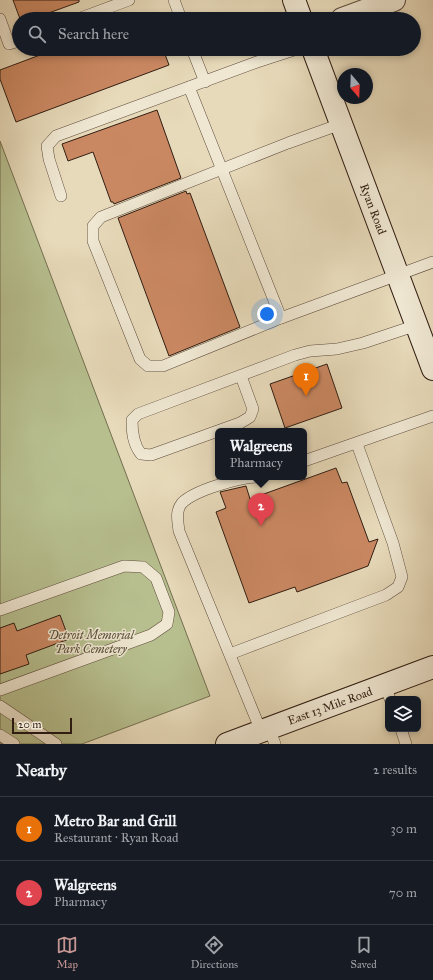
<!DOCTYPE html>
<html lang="en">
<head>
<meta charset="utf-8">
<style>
  body { margin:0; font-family:"IM FELL Great Primer",serif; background:#20242c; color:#f1f3f6 }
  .controls { position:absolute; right:12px; bottom:12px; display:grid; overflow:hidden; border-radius:6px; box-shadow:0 2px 6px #0003 }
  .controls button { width:36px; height:36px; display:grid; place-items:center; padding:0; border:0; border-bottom:1px solid #363941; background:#171b24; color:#f1f3f6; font:20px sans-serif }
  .compass { position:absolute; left:337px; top:68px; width:36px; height:36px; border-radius:50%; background:#171b24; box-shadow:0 2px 6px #0003; rotate:161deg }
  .scale { position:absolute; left:12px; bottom:10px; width:60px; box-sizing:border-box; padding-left:4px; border:2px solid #311d12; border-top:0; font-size:11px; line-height:14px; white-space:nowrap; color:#311d12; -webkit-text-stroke:3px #efe7d2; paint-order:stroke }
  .you { position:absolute; left:267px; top:314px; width:14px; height:14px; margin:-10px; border:3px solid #fff; border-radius:50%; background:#1a73e8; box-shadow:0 0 0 6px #1a73e833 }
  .badge { display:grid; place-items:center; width:26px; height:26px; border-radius:50%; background:#c59692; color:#fff; font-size:13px; font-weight:700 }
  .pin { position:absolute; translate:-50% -33px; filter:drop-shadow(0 1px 2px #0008) }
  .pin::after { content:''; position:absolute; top:21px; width:14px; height:12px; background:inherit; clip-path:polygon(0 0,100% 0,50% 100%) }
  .popup { position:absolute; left:215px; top:428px; width:92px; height:52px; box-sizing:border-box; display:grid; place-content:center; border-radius:6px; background:#171b24; filter:drop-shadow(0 1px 3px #0005); font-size:13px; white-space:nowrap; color:#9ea1a6 }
  .popup b { font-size:15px; color:#f1f3f6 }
  .popup::after { content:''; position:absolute; left:50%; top:100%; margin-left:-8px; border:8px solid transparent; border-top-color:#171b24 }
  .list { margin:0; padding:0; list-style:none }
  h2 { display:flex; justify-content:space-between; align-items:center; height:52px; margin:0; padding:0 16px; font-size:17px }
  h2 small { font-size:13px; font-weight:400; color:#9ea1a6 }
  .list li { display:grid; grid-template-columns:26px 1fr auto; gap:12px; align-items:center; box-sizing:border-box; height:64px; padding:0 16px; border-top:1px solid #363941 }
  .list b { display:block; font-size:15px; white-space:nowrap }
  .list p { margin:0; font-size:13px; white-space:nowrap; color:#9ea1a6 }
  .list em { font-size:13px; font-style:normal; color:#9ea1a6 }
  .icon { flex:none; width:22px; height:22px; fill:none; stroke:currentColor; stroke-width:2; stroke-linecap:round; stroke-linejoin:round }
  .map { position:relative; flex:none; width:433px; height:744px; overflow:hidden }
  .search { position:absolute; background:#171b24; box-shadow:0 2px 6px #0003; left:12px; right:12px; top:12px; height:44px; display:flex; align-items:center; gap:10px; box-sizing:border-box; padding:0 14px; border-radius:22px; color:#9ea1a6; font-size:15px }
  .sheet { height:180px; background:#171b24 }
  nav { display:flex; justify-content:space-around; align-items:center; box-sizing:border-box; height:56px; border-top:1px solid #363941; background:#171b24; font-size:11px; color:#9ea1a6 }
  nav a { display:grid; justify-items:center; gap:2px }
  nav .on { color:#c59692 }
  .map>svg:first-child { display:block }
  .green { fill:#b7bf8f; stroke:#746e50 }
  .building { fill:#ca8862; stroke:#311d12 }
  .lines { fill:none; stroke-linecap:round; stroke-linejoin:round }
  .lane-casing { stroke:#5e4c3c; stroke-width:12 }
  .street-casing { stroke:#5e4c3c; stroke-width:24 }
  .secondary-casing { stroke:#311d12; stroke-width:24 }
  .lane { stroke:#efe7d2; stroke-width:11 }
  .street { stroke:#efe7d2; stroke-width:22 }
  .secondary { stroke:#efe7d2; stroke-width:22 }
  .labels { text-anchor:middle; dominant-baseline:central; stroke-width:3; stroke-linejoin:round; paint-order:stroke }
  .street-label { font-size:12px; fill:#311d12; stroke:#efe7d2 }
  .park-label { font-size:12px; font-style:italic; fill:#594e38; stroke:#efe7d2 }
</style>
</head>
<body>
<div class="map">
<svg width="433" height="744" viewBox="0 0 433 744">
  <rect width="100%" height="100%" fill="#e7daba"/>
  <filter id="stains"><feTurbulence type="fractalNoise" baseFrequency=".005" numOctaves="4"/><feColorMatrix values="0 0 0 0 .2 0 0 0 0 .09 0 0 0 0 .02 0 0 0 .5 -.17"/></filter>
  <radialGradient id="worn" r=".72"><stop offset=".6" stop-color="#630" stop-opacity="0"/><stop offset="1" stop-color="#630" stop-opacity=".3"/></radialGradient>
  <polygon class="green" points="0,141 210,696 82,744 0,744"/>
  <g class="building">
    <polygon points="13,0 79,0 79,2 32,19 20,19"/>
    <polygon points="56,49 163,49 169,65 16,122 0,79 0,70"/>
    <polygon points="157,110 181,178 114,204 113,202 111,202 93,152 68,161 62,144"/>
    <polygon points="186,191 187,194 190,193 240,327 169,356 118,218"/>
    <polygon points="327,364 342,408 285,428 270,384"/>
    <polygon points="336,468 342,483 347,482 369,542 378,539 368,566 297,592 295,587 249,603 216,512 226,508 220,492 246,486 250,499"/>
    <polygon points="60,615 69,639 26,655 29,664 0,674 0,628 14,623 17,631"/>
  </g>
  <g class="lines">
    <defs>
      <g id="lane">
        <polyline points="174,0 181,19"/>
        <polyline points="0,19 9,44 19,41"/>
        <polyline points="78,19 129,0"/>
        <polyline points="192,49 205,82"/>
        <polyline points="189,87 281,318"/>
        <polyline points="341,124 288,143 101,217 93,226 93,241 140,359 148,366 163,366 281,318 433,262"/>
        <polyline points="61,196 49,159 47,146 56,136 257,62 297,49"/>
        <path d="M241 376 253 409 250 417 240 423 151 455 141 454C133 444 132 432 132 420L138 414 295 355 310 351 337 349 363 343 417 325"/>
        <polyline points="304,461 433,416"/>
        <path d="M256 477C238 478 195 490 182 503 175 511 178 522 179 531L261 731"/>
        <polyline points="0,610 124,566 143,567 156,578 169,612 167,624 151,635 0,690"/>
        <polyline points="230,654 386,595 398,587 402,577 393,543 357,444"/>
        <polyline points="385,685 390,699"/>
        <polyline points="0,706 56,744"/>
        <polyline points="269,728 275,744"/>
        <polyline points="401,729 406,744"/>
        <polyline points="0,735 14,744"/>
      </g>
      <polyline id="street" points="342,19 394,0"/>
      <g id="secondary">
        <polyline points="294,0 301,19"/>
        <polyline points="313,49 433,369"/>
        <polyline points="227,744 433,667"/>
      </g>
    </defs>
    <use href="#lane" class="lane-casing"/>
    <use href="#street" class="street-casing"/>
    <use href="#secondary" class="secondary-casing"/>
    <use href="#lane" class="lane"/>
    <use href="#street" class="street"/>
    <use href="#secondary" class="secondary"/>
  </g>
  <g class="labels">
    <g class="street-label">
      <text transform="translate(373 209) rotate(69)">Ryan Road</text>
      <text transform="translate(330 706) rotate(-20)">East 13 Mile Road</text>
    </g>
    <g class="park-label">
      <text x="91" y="635">Detroit Memorial<tspan x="91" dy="14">Park Cemetery</tspan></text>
    </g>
  </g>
  <rect width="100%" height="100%" filter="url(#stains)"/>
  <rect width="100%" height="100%" fill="url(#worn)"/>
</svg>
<div class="controls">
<button><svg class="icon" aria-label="layers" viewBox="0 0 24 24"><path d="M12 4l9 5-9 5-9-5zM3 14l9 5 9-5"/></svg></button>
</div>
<svg class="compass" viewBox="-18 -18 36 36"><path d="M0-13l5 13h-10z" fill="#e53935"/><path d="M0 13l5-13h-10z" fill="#9ea1a6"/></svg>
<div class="scale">20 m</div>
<div class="you"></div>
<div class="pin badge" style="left:306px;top:396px;background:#e8710a">1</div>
<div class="pin badge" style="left:261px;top:526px;background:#e0444e">2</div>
<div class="popup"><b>Walgreens</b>Pharmacy</div>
<div class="search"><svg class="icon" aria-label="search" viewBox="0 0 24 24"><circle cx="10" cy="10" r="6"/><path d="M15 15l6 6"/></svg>Search here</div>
</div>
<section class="sheet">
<h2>Nearby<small>2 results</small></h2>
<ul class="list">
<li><span class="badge" style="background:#e8710a">1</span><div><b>Metro Bar and Grill</b><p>Restaurant · Ryan Road</p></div><em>30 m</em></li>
<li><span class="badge" style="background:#e0444e">2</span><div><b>Walgreens</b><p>Pharmacy</p></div><em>70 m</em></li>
</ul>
</section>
<nav>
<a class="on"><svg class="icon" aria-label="map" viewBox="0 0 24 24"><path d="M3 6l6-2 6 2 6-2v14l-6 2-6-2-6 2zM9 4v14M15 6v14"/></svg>Map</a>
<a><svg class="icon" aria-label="directions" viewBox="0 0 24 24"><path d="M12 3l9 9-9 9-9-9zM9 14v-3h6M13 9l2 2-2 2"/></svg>Directions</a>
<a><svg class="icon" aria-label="saved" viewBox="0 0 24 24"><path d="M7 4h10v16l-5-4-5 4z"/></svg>Saved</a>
</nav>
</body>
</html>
